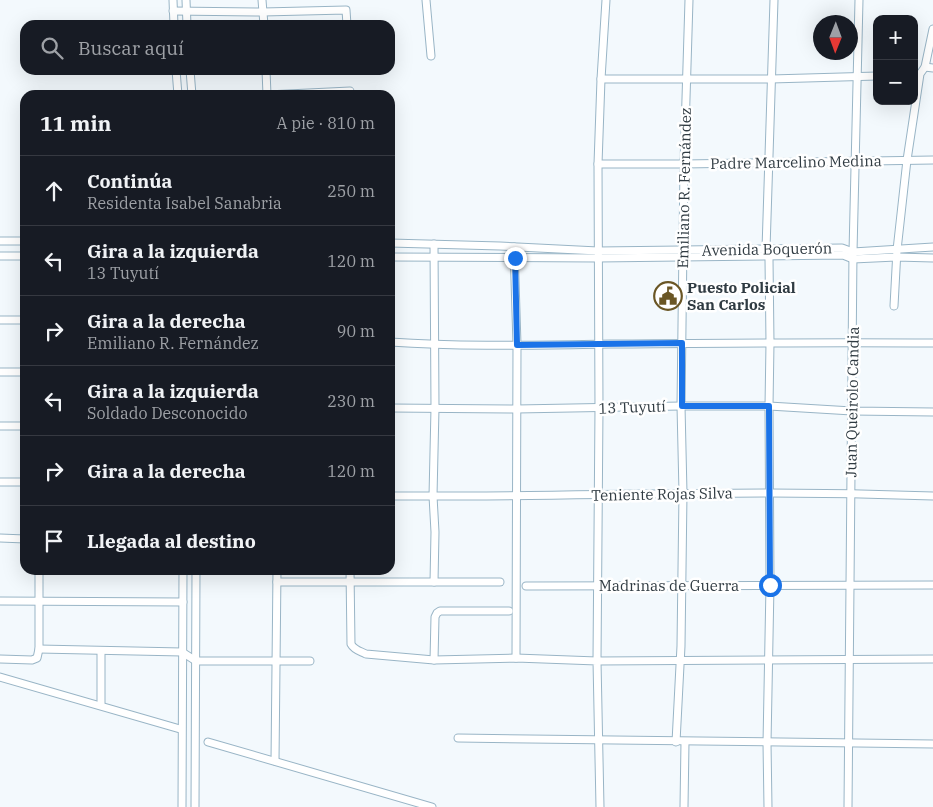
<!DOCTYPE html>
<html lang="es">
<head>
<meta charset="utf-8">
<style>
  body { margin:0; font-family:"IBM Plex Serif",serif; background:#20242c; color:#f1f3f6 }
  .controls { position:absolute; right:15px; top:15px; display:grid; overflow:hidden; border-radius:10px; box-shadow:0 5px 20px #0002 }
  .controls button { width:45px; height:45px; display:grid; place-items:center; padding:0; border:0; border-bottom:1px solid #363941; background:#171b24; color:#f1f3f6; font:25px sans-serif }
  .compass { position:absolute; left:813px; top:15px; width:45px; height:45px; border-radius:50%; background:#171b24; box-shadow:0 5px 20px #0002; rotate:181deg }
  .stop { position:absolute; width:15px; height:15px; margin:-11px; border:4px solid #1a73e8; border-radius:50%; background:#fff }
  .stop.end { background:#1a73e8; border-color:#fff; box-shadow:0 1px 5px #0008 }
  .list { margin:0; padding:0; list-style:none }
  h2 { display:flex; justify-content:space-between; align-items:center; height:65px; margin:0; padding:0 20px; font-size:21px }
  h2 small { font-size:16px; font-weight:400; color:#9ea1a6 }
  .list li { display:grid; grid-template-columns:32px 1fr auto; gap:15px; align-items:center; box-sizing:border-box; height:70px; padding:0 20px; border-top:1px solid #363941 }
  .list b { display:block; font-size:19px; white-space:nowrap }
  .list p { margin:0; font-size:16px; white-space:nowrap; color:#9ea1a6 }
  .list em { font-size:16px; font-style:normal; color:#9ea1a6 }
  .icon { flex:none; width:28px; height:28px; fill:none; stroke:currentColor; stroke-width:2; stroke-linecap:round; stroke-linejoin:round }
  .map { position:relative; flex:none; width:933px; height:807px; overflow:hidden }
  .search { position:absolute; background:#171b24; box-shadow:0 5px 20px #0002; left:20px; top:20px; width:375px; height:55px; display:flex; align-items:center; gap:12px; box-sizing:border-box; padding:0 18px; border-radius:15px; color:#9ea1a6; font-size:19px }
  .panel { position:absolute; background:#171b24; box-shadow:0 5px 20px #0002; left:20px; top:90px; width:375px; height:485px; border-radius:15px }
  .map>svg:first-child { display:block }
  .lines { fill:none; stroke-linecap:round; stroke-linejoin:round }
  .minor-casing { stroke:#99b5c6; stroke-width:9 }
  .minor { stroke:#fff; stroke-width:7 }
  .route { stroke:#1a73e8; stroke-width:6 }
  .labels { text-anchor:middle; dominant-baseline:central; stroke-width:5; stroke-linejoin:round; paint-order:stroke }
  .street-label { font-size:15px; fill:#303b42; stroke:#fff }
  .poi-label { font-size:15px; font-weight:bold; fill:#303b42; stroke:#fff; text-anchor:start }
</style>
</head>
<body>
<div class="map">
<svg width="933" height="807" viewBox="0 0 933 807">
  <rect width="100%" height="100%" fill="#f3f9fd"/>
  <g class="lines">
    <defs>
      <g id="minor">
        <polyline points="173,0 174,25"/>
        <polyline points="186,0 187,25"/>
        <polyline points="262,0 264,25"/>
        <polyline points="426,0 431,56"/>
        <polyline points="606,0 601,79 598,164 599,408 597,661 933,659"/>
        <polyline points="173,11 263,12 346,10 347,25"/>
        <polyline points="925,67 933,68"/>
        <polyline points="176,70 178,95"/>
        <polyline points="190,70 192,95"/>
        <polyline points="266,70 267,95"/>
        <polyline points="601,79 771,79 877,76"/>
        <polyline points="183,95 267,95 350,91"/>
        <polyline points="598,164 684,164 933,160"/>
        <polyline points="0,241 25,241"/>
        <polyline points="390,243 500,246 598,251 842,248 853,252 933,247"/>
        <polyline points="514,247 517,345 516,658"/>
        <polyline points="0,256 25,256"/>
        <polyline points="390,257 598,258 843,255 853,259 896,257 933,258"/>
        <polyline points="894,306 897,250 907,160 920,74 925,67 933,29"/>
        <polyline points="0,320 25,320"/>
        <path d="M390 342C463 347 537 345 610 344 718 343 825 342 933 343"/>
        <polyline points="0,372 25,372"/>
        <polyline points="390,408 517,409 681,406 769,406 852,411 933,412"/>
        <polyline points="0,426 25,426"/>
        <polyline points="0,482 25,482"/>
        <path d="M390 496C517 497 643 493 770 493 824 493 879 494 933 496"/>
        <polyline points="0,538 25,539"/>
        <path d="M350 570 351 644C354 650 360 651 366 654L434 660 516 658 597 661 600 807"/>
        <polyline points="277,582 500,582"/>
        <polyline points="434,582 435,532 433,496 435,408 434,244"/>
        <polyline points="526,586 933,585"/>
        <polyline points="0,601 183,602"/>
        <polyline points="39,649 182,652 196,661 310,661"/>
        <polyline points="101,651 101,703"/>
        <polyline points="0,659 32,660 37,658 39,649 39,570"/>
        <polyline points="434,660 435,617 437,613 440,611 509,611"/>
        <polyline points="0,677 180,729"/>
        <polyline points="458,738 933,744"/>
        <polyline points="208,742 432,807"/>
        <polyline points="676,742 681,646 683,493 681,406 684,164 689,0"/>
        <polyline points="275,761 277,570"/>
        <polyline points="182,807 183,570"/>
        <polyline points="195,807 196,570"/>
        <polyline points="684,807 685,742"/>
        <polyline points="768,807 767,743 770,585 769,406 770,343 769,259 766,249 774,0"/>
        <polyline points="848,807 853,251 853,252 859,0"/>
      </g>
    </defs>
    <use href="#minor" class="minor-casing"/>
    <use href="#minor" class="minor"/>
  </g>
  <g class="lines">
    <polyline class="route" points="515,258 517,345 682,343 682,406 769,406 770,585"/>
  </g>
  <defs>
    <symbol id="civic-ring" viewBox="-11 -11 22 22"><circle r="9.5" fill="#fff" stroke="#6a5625" stroke-width="1.5"/><path d="M-.6-6.5H3V-4.5H.6V-3L4-1V1h2V6H-6V1h2V-1L-.6-3ZM-1.2 2.5V6h2.4V2.5Z" fill="#6a5625"/></symbol>
  </defs>
  <g fill-rule="evenodd">
    <use href="#civic-ring" x="652" y="280" width="32" height="32"/>
  </g>
  <g class="labels">
    <g class="street-label">
      <text transform="translate(796 162) rotate(-1)">Padre Marcelino Medina</text>
      <text transform="translate(684 188) rotate(-89)">Emiliano R. Fernández</text>
      <text transform="translate(767 249) rotate(-1)">Avenida Boquerón</text>
      <text transform="translate(852 402) rotate(-89)">Juan Queirolo Candia</text>
      <text transform="translate(632 407) rotate(-2)">13 Tuyutí</text>
      <text transform="translate(662 494) rotate(-1)">Teniente Rojas Silva</text>
      <text x="669" y="585">Madrinas de Guerra</text>
    </g>
    <g class="poi-label">
      <text x="687" y="287">Puesto Policial<tspan x="687" dy="17">San Carlos</tspan></text>
    </g>
  </g>
</svg>
<div class="controls">
<button>+</button>
<button>−</button>
</div>
<svg class="compass" viewBox="-18 -18 36 36"><path d="M0-13l5 13h-10z" fill="#e53935"/><path d="M0 13l5-13h-10z" fill="#9ea1a6"/></svg>
<div class="stop" style="left:770px;top:585px"></div>
<div class="stop end" style="left:515px;top:258px"></div>
<div class="search"><svg class="icon" aria-label="search" viewBox="0 0 24 24"><circle cx="10" cy="10" r="6"/><path d="M15 15l6 6"/></svg>Buscar aquí</div>
<section class="panel">
<h2>11 min<small>A pie · 810 m</small></h2>
<ul class="list">
<li><svg class="icon" aria-label="ahead" viewBox="0 0 24 24"><path d="M12 20V5M6 11l6-6 6 6"/></svg><div><b>Continúa</b><p>Residenta Isabel Sanabria</p></div><em>250 m</em></li>
<li><svg class="icon" aria-label="left" viewBox="0 0 24 24"><path d="M17 20v-9H6M10 6l-5 5 5 5"/></svg><div><b>Gira a la izquierda</b><p>13 Tuyutí</p></div><em>120 m</em></li>
<li><svg class="icon" aria-label="right" viewBox="0 0 24 24"><path d="M7 20v-9h11M14 6l5 5-5 5"/></svg><div><b>Gira a la derecha</b><p>Emiliano R. Fernández</p></div><em>90 m</em></li>
<li><svg class="icon" aria-label="left" viewBox="0 0 24 24"><path d="M17 20v-9H6M10 6l-5 5 5 5"/></svg><div><b>Gira a la izquierda</b><p>Soldado Desconocido</p></div><em>230 m</em></li>
<li><svg class="icon" aria-label="right" viewBox="0 0 24 24"><path d="M7 20v-9h11M14 6l5 5-5 5"/></svg><div><b>Gira a la derecha</b></div><em>120 m</em></li>
<li><svg class="icon" aria-label="arrive" viewBox="0 0 24 24"><path d="M6 21V4h12l-3 4 3 4H6"/></svg><div><b>Llegada al destino</b></div></li>
</ul>
</section>
</div>
</body>
</html>
